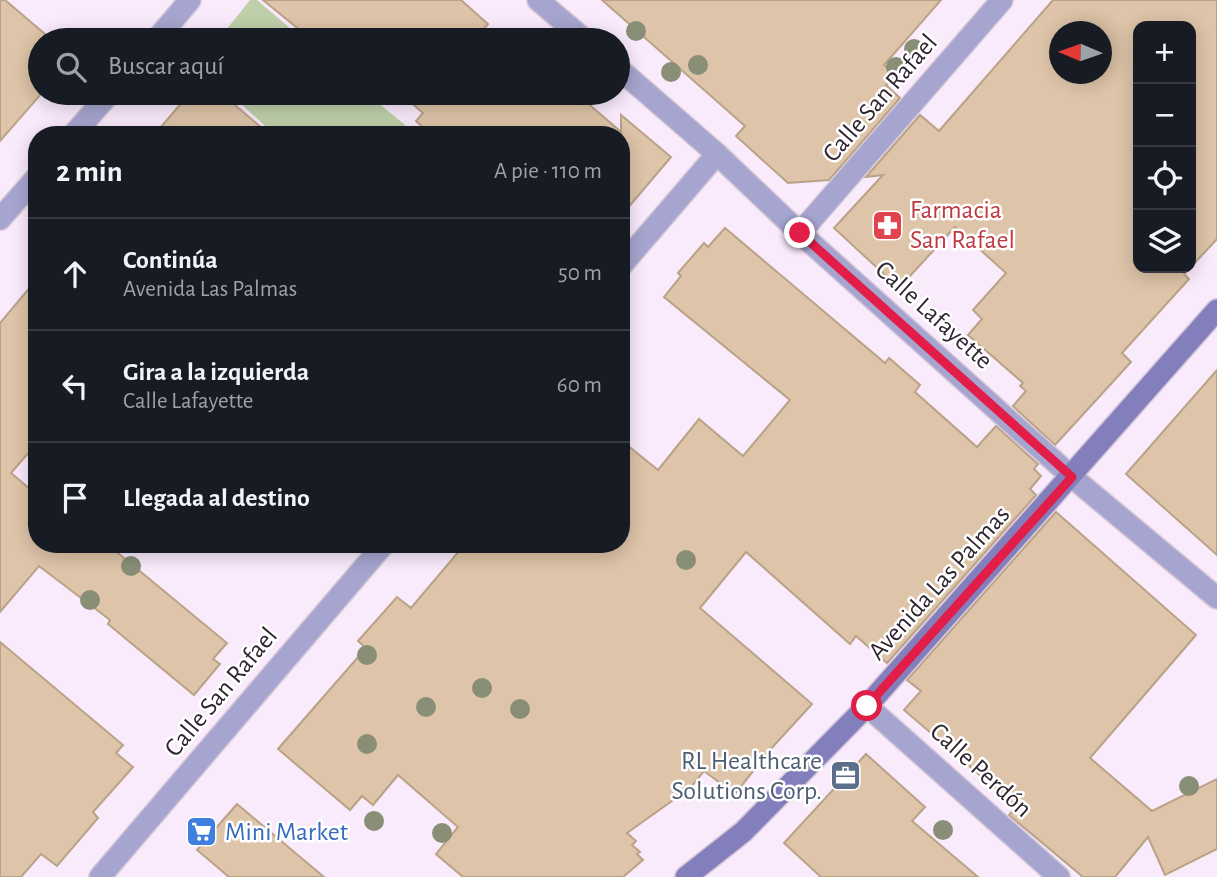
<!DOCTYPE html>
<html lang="es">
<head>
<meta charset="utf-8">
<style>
  body { margin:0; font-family:"Alegreya Sans",sans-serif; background:#242831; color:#f1f3f6 }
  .controls { position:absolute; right:21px; top:21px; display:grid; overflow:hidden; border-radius:14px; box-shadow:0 4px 18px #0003 }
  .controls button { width:63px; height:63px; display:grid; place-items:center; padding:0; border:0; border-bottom:2px solid #363941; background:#171b24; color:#f1f3f6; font:35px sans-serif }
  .compass { position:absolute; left:1049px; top:21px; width:63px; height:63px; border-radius:50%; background:#171b24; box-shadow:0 4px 18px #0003; rotate:272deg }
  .stop { position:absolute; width:21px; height:21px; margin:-16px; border:5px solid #e11d48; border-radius:50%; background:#fff }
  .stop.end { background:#e11d48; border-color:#fff; box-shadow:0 2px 7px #0008 }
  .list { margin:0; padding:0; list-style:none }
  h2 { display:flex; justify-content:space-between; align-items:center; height:91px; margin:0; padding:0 28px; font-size:30px }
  h2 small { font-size:23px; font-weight:400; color:#9ea1a6 }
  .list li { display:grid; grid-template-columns:46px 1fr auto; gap:21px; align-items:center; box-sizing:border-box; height:112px; padding:0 28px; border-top:2px solid #363941 }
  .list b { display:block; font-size:26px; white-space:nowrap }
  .list p { margin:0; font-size:23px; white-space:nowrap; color:#9ea1a6 }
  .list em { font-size:23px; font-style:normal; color:#9ea1a6 }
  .icon { flex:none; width:38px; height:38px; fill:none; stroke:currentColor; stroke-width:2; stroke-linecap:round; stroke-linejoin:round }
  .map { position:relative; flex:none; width:1217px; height:877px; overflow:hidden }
  .search { position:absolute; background:#171b24; box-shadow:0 4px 18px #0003; left:28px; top:28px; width:602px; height:77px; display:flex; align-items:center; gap:18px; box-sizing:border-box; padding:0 24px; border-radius:38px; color:#9ea1a6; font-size:26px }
  .panel { position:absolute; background:#171b24; box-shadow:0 4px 18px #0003; left:28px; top:126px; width:602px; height:427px; border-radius:28px }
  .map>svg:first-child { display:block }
  .green { fill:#bed0a9 }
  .building { fill:#dec4a8; stroke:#baa287; stroke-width:2; fill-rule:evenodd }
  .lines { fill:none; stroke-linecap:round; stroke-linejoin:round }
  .street-casing { stroke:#d5c7d7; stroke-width:24 }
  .secondary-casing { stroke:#d5c7d7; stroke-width:24 }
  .street { stroke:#a6a5cf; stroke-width:21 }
  .secondary { stroke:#837fbd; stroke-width:21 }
  .tree { fill:#898e76 }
  .route { stroke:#e11d48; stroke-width:9 }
  .labels { text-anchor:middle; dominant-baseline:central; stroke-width:5; stroke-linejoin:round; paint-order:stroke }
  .street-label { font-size:26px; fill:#2f2530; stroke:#fff }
  .health-label { font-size:26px; fill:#be3a42; stroke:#fff; text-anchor:start }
  .service-label { font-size:26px; fill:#4e5e75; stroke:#fff; text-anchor:end }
  .shop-label { font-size:26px; fill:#366cbe; stroke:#fff; text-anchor:start }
</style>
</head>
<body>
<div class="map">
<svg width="1217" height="877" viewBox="0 0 1217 877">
  <rect width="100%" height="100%" fill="#f9eafc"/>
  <g class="green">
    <polygon points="250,0 257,0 304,40 218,40"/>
    <polygon points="229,93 366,93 405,125 397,135 275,135"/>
  </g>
  <g class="building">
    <polygon points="0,0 5,0 52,40 40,40 42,93 0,141"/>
    <polygon points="263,0 461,0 488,24 481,32 490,40 312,40"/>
    <polygon points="602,0 941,0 884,65 895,75 886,85 900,98 829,180 788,183 736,136 745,126"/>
    <path d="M1053 0H1217V239L1191 267V26H1138V268H1190L1184 274 1189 279 1122 353 1131 362 1055 445 1013 406 1026 391 1020 386 1023 383 968 335 982 319 973 310 1006 273 955 227 899 288 834 228 883 175 866 177 920 115 939 131ZM1060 32H1102V74H1060Z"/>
    <polygon points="190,93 221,93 270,135 154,135"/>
    <polygon points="400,93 576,93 621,132 621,115 671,157 621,216 621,135 431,135 416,121 423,113"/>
    <polygon points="725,228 885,363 889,358 920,385 915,392 977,447 996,426 1038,464 1034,469 1041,476 1030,489 1036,495 887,663 856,636 850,644 746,552 700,608 812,704 769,751 735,794 704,771 682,798 679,796 627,833 636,841 632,845 640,852 637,854 643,860 623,877 463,877 436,854 458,827 398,775 373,805 362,796 350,810 278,749 366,648 358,641 397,597 411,608 465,544 621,544 621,440 658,470 699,419 743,456 790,400 664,297 681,276 678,273 704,243 708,247"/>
    <polygon points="37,279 37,443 11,473 37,495 37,544 107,544 227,643 213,659 220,664 194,695 108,624 110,620 39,566 0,612 0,323"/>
    <polygon points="1217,370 1217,555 1126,474"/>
    <polygon points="1056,512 1196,635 1090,758 1152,811 1217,779 1217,849 1165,875 1148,837 1115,877 1083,877 1009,815 1017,807 904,710 921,691 907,680"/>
    <polygon points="0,642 123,745 116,753 133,767 93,812 98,818 57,866 41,854 21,877 0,877"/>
    <polygon points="866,754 925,807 912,821 978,877 821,877 784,843"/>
    <polygon points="237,804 324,877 229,877 197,850"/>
  </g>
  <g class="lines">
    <defs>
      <g id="street">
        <polyline points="538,0 585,40"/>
        <polyline points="156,40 190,0"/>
        <polyline points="618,68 717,154 800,233 1072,477 1217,598"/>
        <polyline points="73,135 110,93"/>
        <polyline points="0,219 37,177"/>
        <polyline points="800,233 1002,0"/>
        <polyline points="621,266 717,154"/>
        <polyline points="867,706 1059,877"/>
        <polyline points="100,877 384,544"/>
      </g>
      <polyline id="secondary" points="686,877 743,832 867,706 1217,310"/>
    </defs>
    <use href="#street" class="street-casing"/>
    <use href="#secondary" class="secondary-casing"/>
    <use href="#street" class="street"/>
    <use href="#secondary" class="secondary"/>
  </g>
  <g class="tree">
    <circle cx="636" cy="31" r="10"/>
    <circle cx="914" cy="49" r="10"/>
    <circle cx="698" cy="65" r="10"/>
    <circle cx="896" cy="67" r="10"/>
    <circle cx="671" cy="72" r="10"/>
    <circle cx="686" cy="560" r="10"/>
    <circle cx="131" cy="566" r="10"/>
    <circle cx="90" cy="600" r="10"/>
    <circle cx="367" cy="655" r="10"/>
    <circle cx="482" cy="688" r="10"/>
    <circle cx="426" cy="707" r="10"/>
    <circle cx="520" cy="709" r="10"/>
    <circle cx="367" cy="744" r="10"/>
    <circle cx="1189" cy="786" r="10"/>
    <circle cx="374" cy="821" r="10"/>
    <circle cx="943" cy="830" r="10"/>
    <circle cx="442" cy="833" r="10"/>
  </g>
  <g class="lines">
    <polyline class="route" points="800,233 1072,477 867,706"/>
  </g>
  <defs>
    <symbol id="pharmacy-square" viewBox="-11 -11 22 22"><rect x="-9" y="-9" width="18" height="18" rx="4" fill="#e0444e" stroke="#fff"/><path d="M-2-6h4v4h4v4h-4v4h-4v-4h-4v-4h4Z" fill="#fff"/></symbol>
    <symbol id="office-square" viewBox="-11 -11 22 22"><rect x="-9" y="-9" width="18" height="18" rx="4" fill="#5c6f8a" stroke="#fff"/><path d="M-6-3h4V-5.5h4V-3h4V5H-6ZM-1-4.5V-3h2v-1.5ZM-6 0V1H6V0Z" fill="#fff"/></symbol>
    <symbol id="supermarket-square" viewBox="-11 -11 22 22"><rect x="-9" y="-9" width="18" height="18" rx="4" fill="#3f7fe0" stroke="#fff"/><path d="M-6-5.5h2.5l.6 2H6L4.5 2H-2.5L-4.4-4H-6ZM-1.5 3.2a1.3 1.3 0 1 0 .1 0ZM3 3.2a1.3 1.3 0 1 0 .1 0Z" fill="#fff"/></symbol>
  </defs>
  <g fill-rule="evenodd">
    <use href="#pharmacy-square" x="870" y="208" width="35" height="35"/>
    <use href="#office-square" x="828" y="758" width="35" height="35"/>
    <use href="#supermarket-square" x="184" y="814" width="35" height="35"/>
  </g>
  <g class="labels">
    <g class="street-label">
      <text transform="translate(880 98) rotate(-49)">Calle San Rafael</text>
      <text transform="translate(934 315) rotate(42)">Calle Lafayette</text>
      <text transform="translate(939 583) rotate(-48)">Avenida Las Palmas</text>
      <text transform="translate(221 692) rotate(-50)">Calle San Rafael</text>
      <text transform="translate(981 770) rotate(42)">Calle Perdón</text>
    </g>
    <g class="health-label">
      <text x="910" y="210">Farmacia<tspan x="910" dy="30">San Rafael</tspan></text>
    </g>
    <g class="service-label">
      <text x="822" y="761">RL Healthcare<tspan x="822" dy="30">Solutions Corp.</tspan></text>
    </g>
    <g class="shop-label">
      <text x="225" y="832">Mini Market</text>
    </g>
  </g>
</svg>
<div class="controls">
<button>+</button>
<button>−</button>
<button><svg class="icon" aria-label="locate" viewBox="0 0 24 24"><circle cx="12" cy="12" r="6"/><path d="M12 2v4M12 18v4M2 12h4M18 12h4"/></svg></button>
<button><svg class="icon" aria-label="layers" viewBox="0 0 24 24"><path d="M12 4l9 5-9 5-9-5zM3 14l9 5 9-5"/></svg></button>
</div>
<svg class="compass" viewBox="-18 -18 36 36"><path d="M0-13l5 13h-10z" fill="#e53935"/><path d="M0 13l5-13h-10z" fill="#9ea1a6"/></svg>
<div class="stop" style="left:867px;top:706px"></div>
<div class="stop end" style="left:800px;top:233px"></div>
<div class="search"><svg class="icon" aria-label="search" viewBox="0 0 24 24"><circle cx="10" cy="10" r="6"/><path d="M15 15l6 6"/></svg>Buscar aquí</div>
<section class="panel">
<h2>2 min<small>A pie · 110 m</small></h2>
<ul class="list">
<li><svg class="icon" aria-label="ahead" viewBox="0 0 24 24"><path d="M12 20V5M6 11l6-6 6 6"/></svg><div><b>Continúa</b><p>Avenida Las Palmas</p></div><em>50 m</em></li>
<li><svg class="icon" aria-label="left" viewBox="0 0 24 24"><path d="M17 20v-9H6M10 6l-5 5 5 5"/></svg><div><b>Gira a la izquierda</b><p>Calle Lafayette</p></div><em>60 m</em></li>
<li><svg class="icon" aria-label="arrive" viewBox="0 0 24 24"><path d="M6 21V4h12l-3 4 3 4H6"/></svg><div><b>Llegada al destino</b></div></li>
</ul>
</section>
</div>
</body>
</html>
